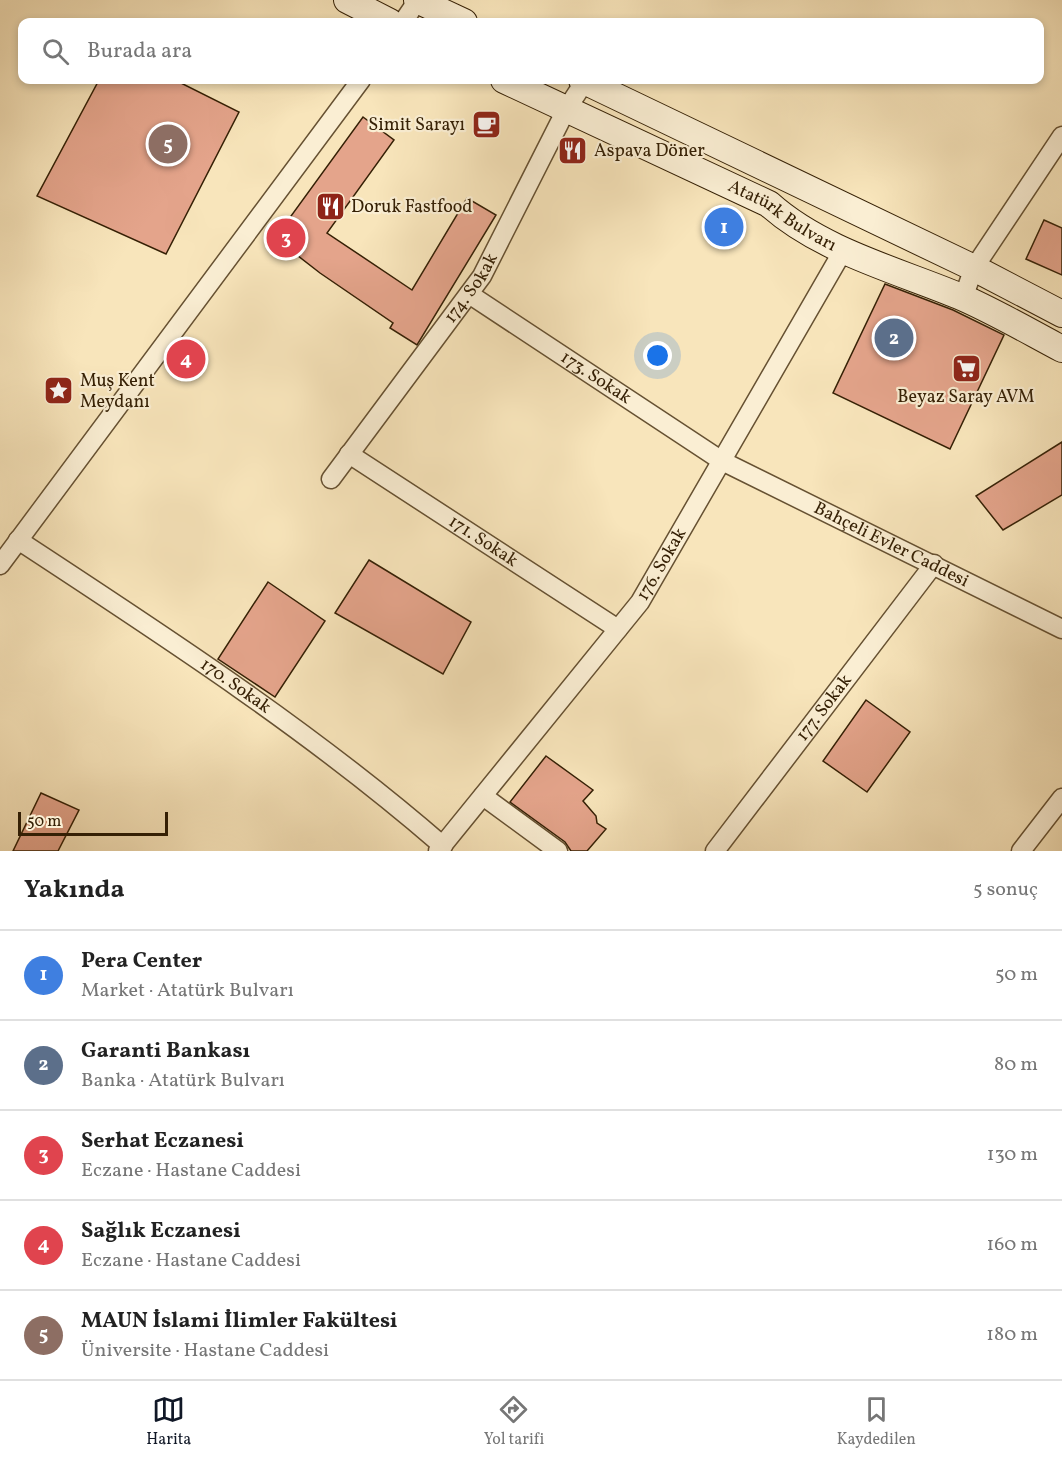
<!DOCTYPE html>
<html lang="tr">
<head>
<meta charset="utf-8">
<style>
  body { margin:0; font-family:Vollkorn,serif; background:#f6f6f6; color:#222 }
  .scale { position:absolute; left:18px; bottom:15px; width:150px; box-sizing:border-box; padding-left:6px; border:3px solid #352005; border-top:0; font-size:16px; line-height:21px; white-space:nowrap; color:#352005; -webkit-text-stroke:4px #faeed3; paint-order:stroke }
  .you { position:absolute; left:658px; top:356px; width:21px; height:21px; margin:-15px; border:4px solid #fff; border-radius:50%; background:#1a73e8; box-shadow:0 0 0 9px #1a73e833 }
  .badge { display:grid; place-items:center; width:39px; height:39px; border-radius:50%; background:#111827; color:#fff; font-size:20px; font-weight:700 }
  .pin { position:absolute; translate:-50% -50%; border:3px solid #fff; box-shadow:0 2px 6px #0006 }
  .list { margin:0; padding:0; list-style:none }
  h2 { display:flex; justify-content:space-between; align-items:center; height:78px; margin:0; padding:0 24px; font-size:26px }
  h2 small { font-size:20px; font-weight:400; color:#767676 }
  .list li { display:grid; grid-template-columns:39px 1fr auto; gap:18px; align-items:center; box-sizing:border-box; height:90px; padding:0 24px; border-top:2px solid #e0e0e0 }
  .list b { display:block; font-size:22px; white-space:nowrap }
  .list p { margin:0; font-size:20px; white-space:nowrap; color:#767676 }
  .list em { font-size:20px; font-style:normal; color:#767676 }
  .icon { flex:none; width:33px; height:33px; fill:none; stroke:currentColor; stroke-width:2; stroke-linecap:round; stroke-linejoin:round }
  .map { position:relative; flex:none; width:1062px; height:851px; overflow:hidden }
  .search { position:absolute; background:#fff; box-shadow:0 3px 9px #0003; left:18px; right:18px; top:18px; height:66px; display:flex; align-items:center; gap:15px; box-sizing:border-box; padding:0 21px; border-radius:12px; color:#767676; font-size:22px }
  .sheet { height:528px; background:#fff }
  nav { display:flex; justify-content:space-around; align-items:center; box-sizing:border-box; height:84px; border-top:2px solid #e0e0e0; background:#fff; font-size:16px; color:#767676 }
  nav a { display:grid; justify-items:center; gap:3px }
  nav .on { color:#111827 }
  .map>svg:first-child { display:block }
  .building { fill:#e4a48b; stroke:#352005; stroke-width:1.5 }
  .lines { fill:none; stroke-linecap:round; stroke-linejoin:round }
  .minor-casing { stroke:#665132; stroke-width:21 }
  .secondary-casing { stroke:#352005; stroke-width:28 }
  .minor { stroke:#faeed3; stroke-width:18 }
  .secondary { stroke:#faeed3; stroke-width:26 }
  .labels { text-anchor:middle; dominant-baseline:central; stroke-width:4.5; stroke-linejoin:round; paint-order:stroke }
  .poi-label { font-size:18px; fill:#352005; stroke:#faeed3; text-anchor:start }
  .street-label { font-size:18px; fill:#352005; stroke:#faeed3 }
</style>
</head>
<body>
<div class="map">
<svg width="1062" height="851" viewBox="0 0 1062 851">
  <rect width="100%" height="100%" fill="#f8e5bb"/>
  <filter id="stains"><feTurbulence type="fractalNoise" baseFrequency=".00333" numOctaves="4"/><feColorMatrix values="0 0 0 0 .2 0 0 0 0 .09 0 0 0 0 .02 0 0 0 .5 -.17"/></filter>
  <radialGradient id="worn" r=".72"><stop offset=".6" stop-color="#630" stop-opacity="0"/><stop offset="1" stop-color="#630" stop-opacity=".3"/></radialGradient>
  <g class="building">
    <polygon points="99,80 175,80 239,112 166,254 37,196"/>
    <polygon points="363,117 394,140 327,233 412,290 467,198 496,215 417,345 390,328 393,323 320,273 275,238"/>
    <polygon points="1044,220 1062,228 1062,275 1026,259"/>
    <polygon points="885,284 953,310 1004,335 950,449 833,393"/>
    <polygon points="1062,442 1062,495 1003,530 976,496"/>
    <polygon points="369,560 471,622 443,674 335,613"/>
    <polygon points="268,582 325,621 275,697 218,659"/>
    <polygon points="866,700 910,732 867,792 823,761"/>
    <polygon points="546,756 593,790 583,801 596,816 597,823 606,829 587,851 571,851 565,842 510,802"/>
    <polygon points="41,793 79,810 58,851 13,851"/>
  </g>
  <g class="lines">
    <defs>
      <g id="minor">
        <polyline points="403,22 418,0"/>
        <path id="s1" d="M469 294 722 461 1062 629"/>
        <polyline points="963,298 974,268 1062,136"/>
        <path id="s2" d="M349 454 618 629"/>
        <path id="s3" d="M331 479 482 276 566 110 585 81"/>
        <path id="s4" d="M18 540C163 635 312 732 443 846"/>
        <polyline points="0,565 361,80"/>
        <polyline points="483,796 558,851"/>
        <path id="s5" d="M438 851 640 602 844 249"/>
        <path id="s6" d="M715 851 934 564"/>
        <polyline points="1021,851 1062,798"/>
      </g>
      <g id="secondary">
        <polyline points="347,0 390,22"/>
        <polyline points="417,0 464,22"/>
        <path id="s7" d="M504 80 769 204C820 250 896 270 959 296 994 311 1028 331 1062 349"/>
        <polyline points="582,80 974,268 1062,314"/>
      </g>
    </defs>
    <use href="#minor" class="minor-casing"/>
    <use href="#secondary" class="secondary-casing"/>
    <use href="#minor" class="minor"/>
    <use href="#secondary" class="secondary"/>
  </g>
  <defs>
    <symbol id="cafe-square" viewBox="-11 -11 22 22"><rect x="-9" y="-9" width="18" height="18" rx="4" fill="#8f2418" stroke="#faeed3"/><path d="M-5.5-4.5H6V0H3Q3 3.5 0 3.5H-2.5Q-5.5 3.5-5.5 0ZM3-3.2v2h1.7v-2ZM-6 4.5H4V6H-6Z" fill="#fff"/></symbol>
    <symbol id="restaurant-square" viewBox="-11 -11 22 22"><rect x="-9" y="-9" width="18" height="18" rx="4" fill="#8f2418" stroke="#faeed3"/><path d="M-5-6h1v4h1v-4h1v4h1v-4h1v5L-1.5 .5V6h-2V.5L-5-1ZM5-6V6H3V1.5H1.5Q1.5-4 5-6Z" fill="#fff"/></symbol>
    <symbol id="supermarket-square" viewBox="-11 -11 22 22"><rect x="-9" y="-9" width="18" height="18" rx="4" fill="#8f2418" stroke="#faeed3"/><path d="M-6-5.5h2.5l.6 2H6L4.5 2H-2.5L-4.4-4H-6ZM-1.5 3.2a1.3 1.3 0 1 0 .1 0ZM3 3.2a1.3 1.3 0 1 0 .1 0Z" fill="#fff"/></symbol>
    <symbol id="sight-square" viewBox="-11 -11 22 22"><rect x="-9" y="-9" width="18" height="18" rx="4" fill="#8f2418" stroke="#faeed3"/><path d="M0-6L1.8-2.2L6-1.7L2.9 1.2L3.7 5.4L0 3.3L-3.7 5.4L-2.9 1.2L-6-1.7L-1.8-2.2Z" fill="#fff"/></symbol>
  </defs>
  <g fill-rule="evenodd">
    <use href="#cafe-square" x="470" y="108" width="33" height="33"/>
    <use href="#restaurant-square" x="556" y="134" width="33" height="33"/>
    <use href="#restaurant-square" x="314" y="190" width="33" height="33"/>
    <use href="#supermarket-square" x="950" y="352" width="33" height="33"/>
    <use href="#sight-square" x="42" y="374" width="33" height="33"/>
  </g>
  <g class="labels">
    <g class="poi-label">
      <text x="465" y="125" text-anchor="end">Simit Sarayı</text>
      <text x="594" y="151">Aspava Döner</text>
      <text x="351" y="207">Doruk Fastfood</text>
      <text x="80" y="381">Muş Kent<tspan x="80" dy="21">Meydanı</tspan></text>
      <text x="966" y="397" text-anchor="middle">Beyaz Saray AVM</text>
    </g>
    <g class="street-label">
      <text stroke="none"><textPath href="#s7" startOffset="310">Atatürk Bulvarı</textPath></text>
      <text stroke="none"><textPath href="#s3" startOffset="237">174. Sokak</textPath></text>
      <text stroke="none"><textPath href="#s1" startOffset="152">173. Sokak</textPath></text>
      <text stroke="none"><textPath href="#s2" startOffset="160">171. Sokak</textPath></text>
      <text stroke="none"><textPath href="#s1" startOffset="492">Bahçeli Evler Caddesi</textPath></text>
      <text stroke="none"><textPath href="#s5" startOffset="364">176. Sokak</textPath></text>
      <text stroke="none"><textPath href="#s4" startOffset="262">170. Sokak</textPath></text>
      <text stroke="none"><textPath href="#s6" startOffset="180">177. Sokak</textPath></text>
    </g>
  </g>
  <rect width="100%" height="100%" filter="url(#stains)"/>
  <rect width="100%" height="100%" fill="url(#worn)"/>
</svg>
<div class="scale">50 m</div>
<div class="you"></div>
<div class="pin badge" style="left:724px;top:227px;background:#3f7fe0">1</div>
<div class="pin badge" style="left:894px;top:338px;background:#5c6f8a">2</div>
<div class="pin badge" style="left:286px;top:238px;background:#e0444e">3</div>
<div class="pin badge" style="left:186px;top:359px;background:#e0444e">4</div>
<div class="pin badge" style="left:168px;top:144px;background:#8d6e63">5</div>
<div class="search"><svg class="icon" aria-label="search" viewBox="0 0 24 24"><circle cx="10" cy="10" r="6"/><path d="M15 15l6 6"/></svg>Burada ara</div>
</div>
<section class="sheet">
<h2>Yakında<small>5 sonuç</small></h2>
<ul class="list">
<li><span class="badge" style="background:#3f7fe0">1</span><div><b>Pera Center</b><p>Market · Atatürk Bulvarı</p></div><em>50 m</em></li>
<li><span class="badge" style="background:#5c6f8a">2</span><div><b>Garanti Bankası</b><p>Banka · Atatürk Bulvarı</p></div><em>80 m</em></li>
<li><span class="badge" style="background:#e0444e">3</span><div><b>Serhat Eczanesi</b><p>Eczane · Hastane Caddesi</p></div><em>130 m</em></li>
<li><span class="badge" style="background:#e0444e">4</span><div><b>Sağlık Eczanesi</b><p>Eczane · Hastane Caddesi</p></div><em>160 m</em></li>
<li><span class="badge" style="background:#8d6e63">5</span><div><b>MAUN İslami İlimler Fakültesi</b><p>Üniversite · Hastane Caddesi</p></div><em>180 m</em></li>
</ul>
</section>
<nav>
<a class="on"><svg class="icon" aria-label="map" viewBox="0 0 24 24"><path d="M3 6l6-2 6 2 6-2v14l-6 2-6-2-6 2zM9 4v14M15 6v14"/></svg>Harita</a>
<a><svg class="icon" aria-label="directions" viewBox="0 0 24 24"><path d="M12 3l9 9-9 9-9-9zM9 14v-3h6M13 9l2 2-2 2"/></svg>Yol tarifi</a>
<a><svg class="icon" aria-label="saved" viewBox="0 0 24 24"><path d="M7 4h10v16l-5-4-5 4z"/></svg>Kaydedilen</a>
</nav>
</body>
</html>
